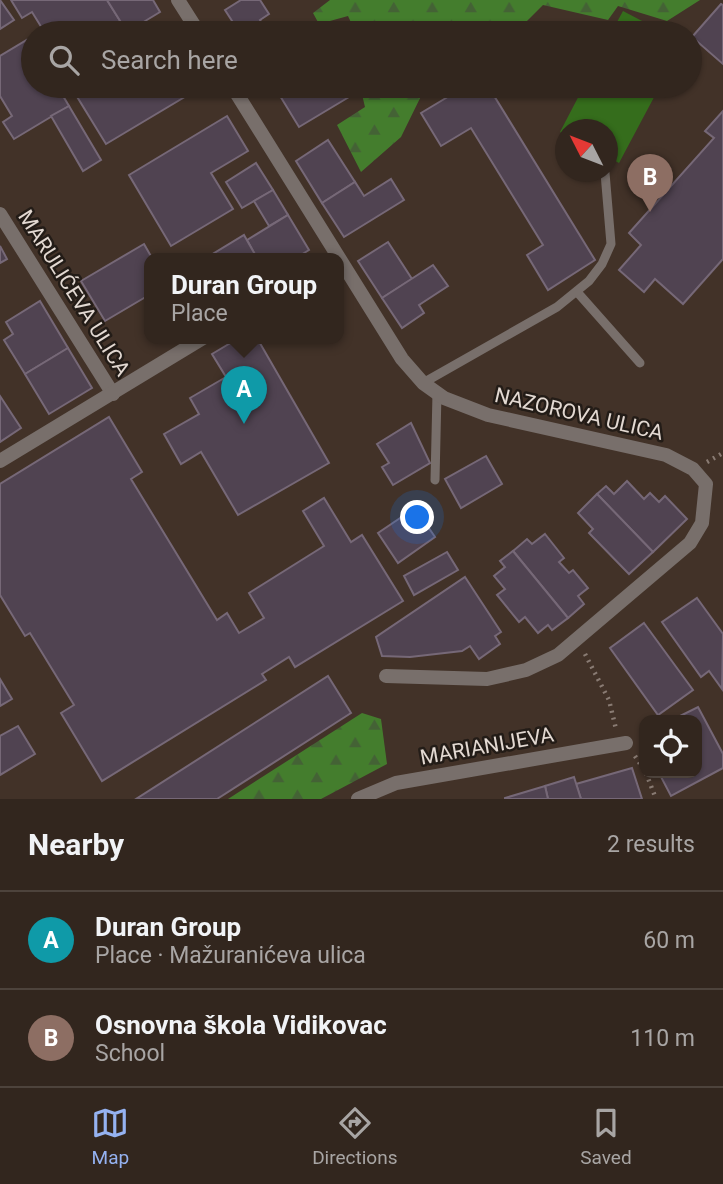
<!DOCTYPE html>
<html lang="en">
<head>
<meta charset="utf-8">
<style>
  body { margin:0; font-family:Roboto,sans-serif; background:#3d322b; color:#f1f3f6 }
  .controls { position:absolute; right:21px; bottom:21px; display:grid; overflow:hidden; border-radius:14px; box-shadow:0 2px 5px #0004 }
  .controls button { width:63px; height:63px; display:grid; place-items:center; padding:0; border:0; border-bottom:2px solid #4d433c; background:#32261e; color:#f1f3f6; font:35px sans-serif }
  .compass { position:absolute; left:555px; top:119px; width:63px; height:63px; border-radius:50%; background:#32261e; box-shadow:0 2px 5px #0004; rotate:312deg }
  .you { position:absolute; left:418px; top:518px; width:24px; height:24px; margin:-18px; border:5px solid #fff; border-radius:50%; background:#1a73e8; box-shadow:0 0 0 10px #1a73e833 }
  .badge { display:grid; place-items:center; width:46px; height:46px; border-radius:50%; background:#95b2f1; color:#fff; font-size:23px; font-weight:700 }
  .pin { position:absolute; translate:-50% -58px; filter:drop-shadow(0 2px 4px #0008) }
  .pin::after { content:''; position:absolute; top:37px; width:24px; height:21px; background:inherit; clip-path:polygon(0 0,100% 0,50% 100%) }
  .popup { position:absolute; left:144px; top:253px; width:200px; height:91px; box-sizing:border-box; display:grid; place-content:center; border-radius:14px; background:#32261e; filter:drop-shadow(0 2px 5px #0005); font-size:23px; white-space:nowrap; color:#a8a5a4 }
  .popup b { font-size:26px; color:#f1f3f6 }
  .popup::after { content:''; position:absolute; left:50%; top:100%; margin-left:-14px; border:14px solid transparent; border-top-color:#32261e }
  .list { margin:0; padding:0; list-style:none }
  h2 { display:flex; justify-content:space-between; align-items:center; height:91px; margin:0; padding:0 28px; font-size:30px }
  h2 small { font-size:23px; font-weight:400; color:#a8a5a4 }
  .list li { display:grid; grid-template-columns:46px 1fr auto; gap:21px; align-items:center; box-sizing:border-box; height:98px; padding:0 28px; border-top:2px solid #4d433c }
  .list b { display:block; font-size:26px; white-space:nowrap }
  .list p { margin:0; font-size:23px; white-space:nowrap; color:#a8a5a4 }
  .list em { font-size:23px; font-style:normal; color:#a8a5a4 }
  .icon { flex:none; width:38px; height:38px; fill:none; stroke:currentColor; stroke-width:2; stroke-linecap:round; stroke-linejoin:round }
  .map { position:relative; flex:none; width:723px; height:799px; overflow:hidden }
  .search { position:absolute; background:#32261e; box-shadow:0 2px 5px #0004; left:21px; right:21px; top:21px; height:77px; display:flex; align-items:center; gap:18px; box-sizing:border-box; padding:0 24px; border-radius:38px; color:#a8a5a4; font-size:26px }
  .sheet { height:287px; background:#32261e }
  nav { display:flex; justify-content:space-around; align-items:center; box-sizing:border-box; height:98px; border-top:2px solid #4d433c; background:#32261e; font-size:19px; color:#a8a5a4 }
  nav a { display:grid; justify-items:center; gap:4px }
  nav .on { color:#95b2f1 }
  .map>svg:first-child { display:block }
  .grass { fill:#356d1c }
  .forest { fill:url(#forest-firs) }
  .building { fill:#504351; stroke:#766877; stroke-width:2 }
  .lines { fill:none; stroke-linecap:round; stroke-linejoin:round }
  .path { stroke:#897b73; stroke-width:4.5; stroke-dasharray:2 5; stroke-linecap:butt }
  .lane { stroke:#786f6b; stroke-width:9 }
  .street { stroke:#786f6b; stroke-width:14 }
  .labels { text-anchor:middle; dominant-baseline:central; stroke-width:5; stroke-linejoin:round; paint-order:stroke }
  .street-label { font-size:21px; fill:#e3d9d2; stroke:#231c17 }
</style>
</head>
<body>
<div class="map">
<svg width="723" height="799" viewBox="0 0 723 799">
  <defs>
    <pattern id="forest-firs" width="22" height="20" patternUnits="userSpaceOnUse" patternTransform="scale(1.75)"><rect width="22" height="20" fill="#447d2d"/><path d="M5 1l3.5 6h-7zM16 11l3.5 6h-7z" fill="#446235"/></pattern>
  </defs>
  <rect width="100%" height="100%" fill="#423228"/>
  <g class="grass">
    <polygon points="623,11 665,33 611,33"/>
    <polygon points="584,86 660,86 619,163 608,157 608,130 566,130 565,135 560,132"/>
  </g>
  <g class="forest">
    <polygon points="330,0 700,0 667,21 618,6 608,20 543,5 515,33 356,33 348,16 319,24 313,13"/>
    <polygon points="360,86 426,86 401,137 361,172 337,125 365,107"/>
    <polygon points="362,713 381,719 387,764 321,799 228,799"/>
  </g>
  <g class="building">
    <polygon points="0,0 14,20 0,29"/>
    <polygon points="11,0 107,0 127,32 45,33 32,12 22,18"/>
    <polygon points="107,0 153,0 160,12 127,32"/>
    <polygon points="241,0 260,0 269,14 260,20 264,27 254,33 220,33 234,24 225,10"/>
    <polygon points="721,4 723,5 723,64 692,37"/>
    <polygon points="30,38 33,45 33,86 57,86 69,106 14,139 3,122 12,116 0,96 0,56"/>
    <polygon points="92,86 203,86 106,144 76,95"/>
    <polygon points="274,86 342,86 349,97 299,127"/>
    <polygon points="466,86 488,86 595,260 548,290 527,255 543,245 471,128 441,146 421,113"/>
    <polygon points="69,106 101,160 83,171 51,116"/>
    <polygon points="723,111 723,259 683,304 655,279 644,292 619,270 641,245 629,233 714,138 705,131"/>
    <polygon points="227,116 248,151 211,173 233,209 171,246 129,175"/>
    <polygon points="328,140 355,182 322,203 296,161"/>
    <polygon points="256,163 273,190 242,208 226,182"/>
    <polygon points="391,179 404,200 344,237 322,203 355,182 364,196"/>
    <polygon points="273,190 288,215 269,226 254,201"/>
    <polygon points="288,215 309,250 296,258 257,258 247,240"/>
    <polygon points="244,235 257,258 206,258"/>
    <polygon points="388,242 412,279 382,298 358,261"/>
    <polygon points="144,244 152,258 149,258 149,295 105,321 81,281"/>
    <polygon points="0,246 7,259 0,263"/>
    <polygon points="433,265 448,286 419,305 424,313 402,328 382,298"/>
    <polygon points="40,301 68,348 25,374 4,340 13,334 6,322"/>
    <polygon points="239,338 257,338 329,463 238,515 201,452 181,464 164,434 199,414 190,398 226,377 212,354"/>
    <polygon points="68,348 92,388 49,414 25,374"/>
    <polygon points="0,396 21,428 0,442"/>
    <polygon points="109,417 142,472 131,479 217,620 227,613 239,633 264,618 249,593 324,546 303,511 324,498 351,542 362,535 403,601 295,667 289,657 262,674 266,680 102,781 61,713 74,705 30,633 25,636 0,595 0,484"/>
    <polygon points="411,423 430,463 393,485 382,467 389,463 377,444"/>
    <polygon points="486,456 502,484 461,508 445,479"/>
    <polygon points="627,481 644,499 650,493 659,502 665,496 687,519 653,552 597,494 606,486 614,494"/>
    <polygon points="597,494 653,552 629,574 589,533 593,529 578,513"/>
    <polygon points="415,508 435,537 398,563 378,533"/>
    <polygon points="545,534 564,558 559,562 569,573 573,570 588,588 578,596 584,604 568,618 513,551 527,539 532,544"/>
    <polygon points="513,551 568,618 552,630 548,625 538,633 525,617 519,622 497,595 505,589 494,576 505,567 500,561"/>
    <polygon points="447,552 458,570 414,595 404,576"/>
    <polygon points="465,577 501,632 495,636 500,644 479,659 470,646 462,651 410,657 382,656 376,637"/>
    <polygon points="697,598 723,634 722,689 709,671 701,677 662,622"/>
    <polygon points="644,623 693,690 658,715 610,648"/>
    <polygon points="328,676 351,713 217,799 136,799"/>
    <polygon points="0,679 12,699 0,706"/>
    <polygon points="698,707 723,754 723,768 671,796 659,773 697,773 697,720 672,720"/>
    <polygon points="18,726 35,754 0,775 0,736"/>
    <polygon points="632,768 642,799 581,799 576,784"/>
    <polygon points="574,777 581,799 548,799 545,786"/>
    <polygon points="545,786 548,799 505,799 505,798"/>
  </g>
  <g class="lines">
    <g class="path">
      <polyline points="707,462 723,453"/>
      <polyline points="585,654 609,700 616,729"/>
      <polyline points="635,756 644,770"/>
      <polyline points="646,773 656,799"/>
    </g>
    <g class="lane">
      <polyline points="578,293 640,363"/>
      <polyline points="423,383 557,307 589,281 602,264 611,244 605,173"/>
      <polyline points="435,480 437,393"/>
    </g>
    <g class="street">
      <polyline points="178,0 199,33"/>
      <polyline points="232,86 402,359 423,383 444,398 488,415 666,455 693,469 706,484 702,523 690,543 558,655 526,670 487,679 386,676"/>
      <polyline points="0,214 113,394"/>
      <polyline points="0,461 203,338"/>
      <polyline points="358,799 396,783 626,743"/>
    </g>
  </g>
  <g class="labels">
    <g class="street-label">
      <text transform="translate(74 293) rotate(58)">MARULIĆEVA ULICA</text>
      <text transform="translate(579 414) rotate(13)">NAZOROVA ULICA</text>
      <text transform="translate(487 746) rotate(-10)">MARIANIJEVA</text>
    </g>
  </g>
</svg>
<div class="controls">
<button><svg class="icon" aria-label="locate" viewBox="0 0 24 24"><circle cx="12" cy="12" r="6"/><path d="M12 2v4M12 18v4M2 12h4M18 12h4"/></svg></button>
</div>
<svg class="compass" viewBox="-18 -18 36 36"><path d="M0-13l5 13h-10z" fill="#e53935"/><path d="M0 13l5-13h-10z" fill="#a8a5a4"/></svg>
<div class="you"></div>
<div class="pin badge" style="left:244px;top:424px;background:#0f9aa8">A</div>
<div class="popup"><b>Duran Group</b>Place</div>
<div class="pin badge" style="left:650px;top:212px;background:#8d6e63">B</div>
<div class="search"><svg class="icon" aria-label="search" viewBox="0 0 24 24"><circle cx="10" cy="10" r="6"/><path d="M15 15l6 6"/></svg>Search here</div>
</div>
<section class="sheet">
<h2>Nearby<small>2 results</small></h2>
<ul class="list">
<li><span class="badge" style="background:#0f9aa8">A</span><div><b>Duran Group</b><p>Place · Mažuranićeva ulica</p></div><em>60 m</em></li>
<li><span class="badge" style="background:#8d6e63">B</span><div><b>Osnovna škola Vidikovac</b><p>School</p></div><em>110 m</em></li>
</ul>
</section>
<nav>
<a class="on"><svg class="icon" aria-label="map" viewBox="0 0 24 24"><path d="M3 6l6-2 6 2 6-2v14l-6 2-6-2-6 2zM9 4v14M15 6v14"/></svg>Map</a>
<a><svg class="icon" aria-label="directions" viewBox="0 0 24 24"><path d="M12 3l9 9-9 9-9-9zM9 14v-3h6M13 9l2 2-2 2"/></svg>Directions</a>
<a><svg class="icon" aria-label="saved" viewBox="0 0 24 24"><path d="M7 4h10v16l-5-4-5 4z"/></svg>Saved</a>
</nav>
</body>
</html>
